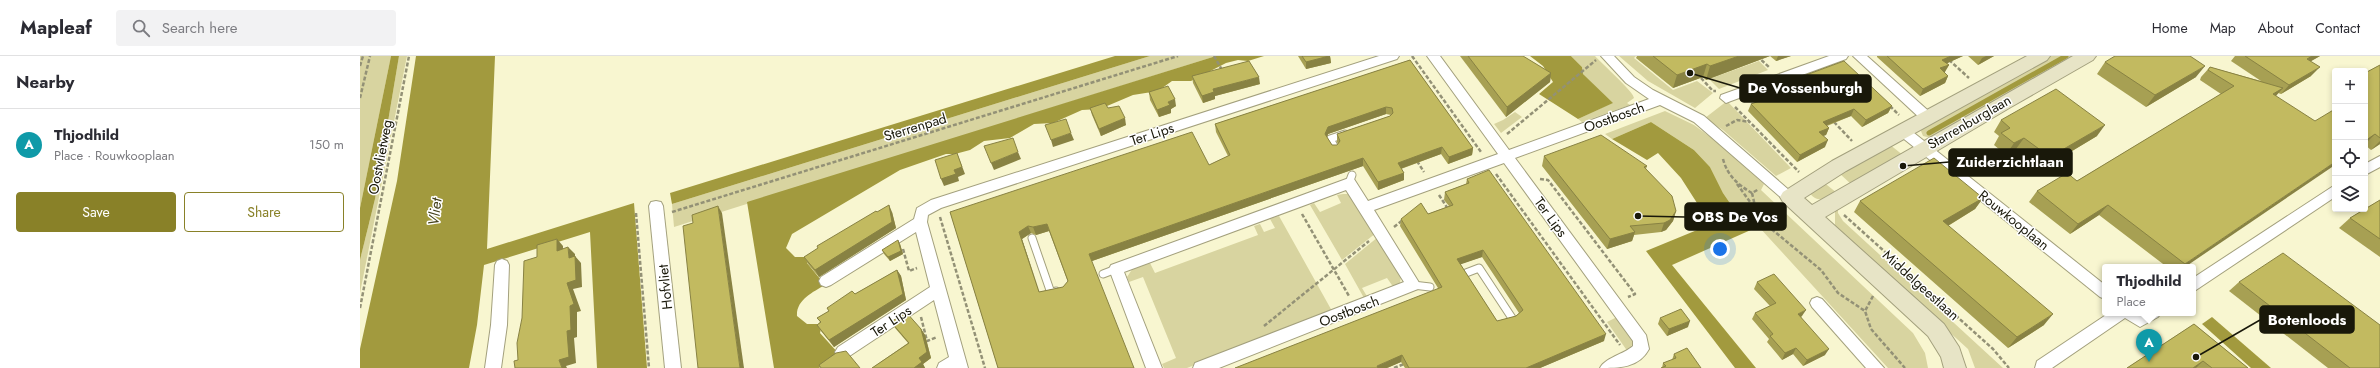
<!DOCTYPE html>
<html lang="en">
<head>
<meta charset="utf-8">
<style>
  body { margin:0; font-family:Jost,sans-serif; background:#f2f2f3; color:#2b2b33 }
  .controls { position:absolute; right:12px; top:12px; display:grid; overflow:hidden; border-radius:4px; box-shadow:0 2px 6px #0003 }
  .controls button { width:36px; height:36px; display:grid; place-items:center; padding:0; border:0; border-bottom:1px solid #e1e1e2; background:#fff; color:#2b2b33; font:20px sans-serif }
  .you { position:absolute; left:1360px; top:193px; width:14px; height:14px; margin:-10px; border:3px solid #fff; border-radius:50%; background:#1a73e8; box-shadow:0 0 0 6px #1a73e833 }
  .badge { display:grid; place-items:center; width:26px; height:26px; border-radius:50%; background:#898128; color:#fff; font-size:13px; font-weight:700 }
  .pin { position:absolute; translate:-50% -33px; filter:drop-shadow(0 1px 2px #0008) }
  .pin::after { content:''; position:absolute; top:21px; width:14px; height:12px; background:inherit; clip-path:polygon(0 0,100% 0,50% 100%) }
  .popup { position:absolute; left:1742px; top:208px; width:94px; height:52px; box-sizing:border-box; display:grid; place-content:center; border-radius:4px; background:#fff; filter:drop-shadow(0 1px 3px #0005); font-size:13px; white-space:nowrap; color:#7c7c81 }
  .popup b { font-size:15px; color:#2b2b33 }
  .popup::after { content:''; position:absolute; left:50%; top:100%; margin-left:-8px; border:8px solid transparent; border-top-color:#fff }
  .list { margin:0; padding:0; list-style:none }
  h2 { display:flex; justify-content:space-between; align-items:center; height:52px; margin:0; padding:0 16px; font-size:17px }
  h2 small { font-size:13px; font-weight:400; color:#7c7c81 }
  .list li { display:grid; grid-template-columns:26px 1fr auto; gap:12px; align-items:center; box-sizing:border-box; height:72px; padding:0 16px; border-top:1px solid #e1e1e2 }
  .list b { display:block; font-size:15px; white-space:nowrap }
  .list p { margin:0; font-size:13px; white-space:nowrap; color:#7c7c81 }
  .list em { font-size:13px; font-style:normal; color:#7c7c81 }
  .actions { display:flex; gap:8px; padding:12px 16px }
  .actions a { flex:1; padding:9px 0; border:1px solid #898128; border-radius:4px; text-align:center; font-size:14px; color:#898128 }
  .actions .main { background:#898128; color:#fff }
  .icon { flex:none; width:22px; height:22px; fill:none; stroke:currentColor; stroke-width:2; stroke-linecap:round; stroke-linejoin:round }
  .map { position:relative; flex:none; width:2020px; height:312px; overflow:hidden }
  header { display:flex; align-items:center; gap:24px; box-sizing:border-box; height:56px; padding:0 20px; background:#fff; border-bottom:1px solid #e1e1e2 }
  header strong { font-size:19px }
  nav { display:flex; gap:22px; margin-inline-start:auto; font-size:14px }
  .search { width:280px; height:36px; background:#f2f2f3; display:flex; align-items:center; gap:10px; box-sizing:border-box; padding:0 14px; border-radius:4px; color:#7c7c81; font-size:15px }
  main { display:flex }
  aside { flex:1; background:#fff }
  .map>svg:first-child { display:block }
  .green { fill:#d8d4a0 }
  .water { fill:#a29a3e }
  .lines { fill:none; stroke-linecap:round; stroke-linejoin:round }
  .stream { stroke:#a29a3e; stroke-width:5 }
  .lane-casing { stroke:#a3a07d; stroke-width:9 }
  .street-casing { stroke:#a3a07d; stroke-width:2 }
  .secondary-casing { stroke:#a3a07d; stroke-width:2 }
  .path { stroke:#939176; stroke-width:2.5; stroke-dasharray:4 2; stroke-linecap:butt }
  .lane { stroke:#fff; stroke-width:7 }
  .street { fill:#fff; fill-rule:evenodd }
  .secondary { fill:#e7e4c6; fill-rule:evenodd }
  .wall { fill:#a7a053; fill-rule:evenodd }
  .shaded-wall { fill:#888243 }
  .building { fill:#c2ba60; stroke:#888243; fill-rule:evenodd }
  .labels { text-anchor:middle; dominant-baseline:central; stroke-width:3; stroke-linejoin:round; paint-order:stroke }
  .street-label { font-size:14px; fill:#19180a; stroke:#fff }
  .water-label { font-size:15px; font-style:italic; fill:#47441d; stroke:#fff }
  .leader { fill:none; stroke:#19180a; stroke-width:1.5 }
  .callout-dot { fill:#19180a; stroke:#fff; stroke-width:1.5 }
  .callout { fill:#19180a; stroke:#19180a; stroke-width:1.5 }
  .callout-label { font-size:15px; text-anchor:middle; font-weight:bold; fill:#fff }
</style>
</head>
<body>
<header>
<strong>Mapleaf</strong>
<div class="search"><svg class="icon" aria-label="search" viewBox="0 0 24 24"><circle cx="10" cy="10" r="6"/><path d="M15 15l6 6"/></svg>Search here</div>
<nav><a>Home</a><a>Map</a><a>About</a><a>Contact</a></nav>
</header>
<main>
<aside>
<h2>Nearby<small></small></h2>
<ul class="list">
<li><span class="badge" style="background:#0f9aa8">A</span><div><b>Thjodhild</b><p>Place · Rouwkooplaan</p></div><em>150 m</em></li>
</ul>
<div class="actions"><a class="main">Save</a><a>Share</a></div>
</aside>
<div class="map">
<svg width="2020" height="312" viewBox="0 0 2020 312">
  <rect width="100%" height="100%" fill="#f8f6d0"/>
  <g class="green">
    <polygon points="0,0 31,0 0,152"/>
    <polygon points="39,0 47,0 0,237 0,204 15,143"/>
    <polygon points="790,0 856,0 314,171 312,148"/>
    <path d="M1211 0H1235C1242 8 1274 36 1274 42L1267 47 1270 49 1222 66 1218 63 1252 47 1223 18 1222 11Z"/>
    <polygon points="1259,0 1276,0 1274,2 1313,34 1337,25 1353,37 1335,52 1288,25"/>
    <polygon points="1690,0 1721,0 1575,83 1563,80 1561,75 1562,70"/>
    <polygon points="1399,5 1408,14 1359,33 1349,23"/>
    <polygon points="1367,45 1431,112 1416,120 1363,74 1345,62"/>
    <polygon points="1305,55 1334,69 1357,86 1404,128 1401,134 1553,277 1565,297 1568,312 1528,312 1399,171 1393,173 1376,156 1363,137 1350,111 1334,94 1291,66 1252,83 1245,78"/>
    <polygon points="1155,56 1162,61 1141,77 1134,68 1143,64"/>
    <polygon points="1529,88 1544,100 1492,129 1478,116"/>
    <path d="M1462 125 1477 137C1467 143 1457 148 1449 136Z"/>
    <polygon points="983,138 989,138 1016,177 982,204 950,149 954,147 960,156 981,147 977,139"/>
    <polygon points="1478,152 1478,157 1483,165 1643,312 1615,312 1608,293 1475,172 1475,153"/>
    <polygon points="919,160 972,255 827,312 804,312 802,308 816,302 783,221 769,226 767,221 773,212 790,207 795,217 898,179 894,170 900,168 904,176 915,172 910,163"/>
    <polygon points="1018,181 1041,221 1040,227 1034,232 1027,222 1002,232 1008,242 1004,242 985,208"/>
    <polygon points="1257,261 1273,285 1271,293 1268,296 1247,266"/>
  </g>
  <g class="water">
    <polygon points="31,0 39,0 15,143 0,204 0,152"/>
    <polygon points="56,0 135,0 127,193 274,147 287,312 237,312 230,176 124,209 117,269 109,312 0,312 0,293 37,125"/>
    <polygon points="755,0 790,0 312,148 310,137"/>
    <path d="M856 0H904L888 5 878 4 866 7 831 25H812L798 35 773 39 740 53 722 54 693 67 674 68 650 82 624 85 610 94 595 98H586L540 114 432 178 426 192 435 201H445L449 205 447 207 465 229C453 236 436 244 437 260L447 268H457L461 273 460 277 479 298 459 312H414L387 146Z"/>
    <polygon points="1170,0 1211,0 1222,11 1223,18 1253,47 1218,63 1179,38 1193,26 1183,10"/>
    <polygon points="1291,66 1334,94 1350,111 1363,137 1376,156 1393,173 1312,209 1396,312 1375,312 1286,195 1342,172 1337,147 1321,122 1298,97 1287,104 1252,83"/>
    <polygon points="1852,261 1911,312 1891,312 1842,268"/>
  </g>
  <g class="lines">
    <polyline class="stream" points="1569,77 1706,0"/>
    <defs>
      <g id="lane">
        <polyline points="975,92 970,83 985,78"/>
        <polyline points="989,127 992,119"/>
        <polyline points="672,182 691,237 696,235"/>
        <polyline points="1106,217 1119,212 1152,262"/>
        <polyline points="743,218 756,213"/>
        <polyline points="1053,229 1070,231"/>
      </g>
      <g id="street">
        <polygon points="1019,0 1039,0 1037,3 581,152 568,159 567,166 608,312 577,312 579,307 589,301 574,244 488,301 483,303 478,301 475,296 478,291 570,231 556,176 471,229 466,231 461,229 459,225 461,221 554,163 557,152 571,144"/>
        <path d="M1067 0H1080L1149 94 1289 43 1266 27 1241 0H1254L1274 21 1293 34 1344 60 1437 141 1435 145H1425L1334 66 1300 49 1155 102 1286 279 1289 293C1279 312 1259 312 1240 312 1245 302 1264 298 1273 290V285L1144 107 1014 154 1058 225 1060 229 1058 233 859 312H833L835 307 1044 226 986 134 764 216 802 312H786L749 213 751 209 989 122 994 123 1008 145 1138 98Z"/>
        <polygon points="1469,0 1488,0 1486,3 1371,45 1366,47 1360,42 1361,39"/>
        <polygon points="1493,0 1507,0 1573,59 1575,62 1573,65 1563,65"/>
        <polygon points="1544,71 1549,73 1745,229 1745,243 1740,241 1539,79 1537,76"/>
        <polygon points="2020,100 2020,111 2005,119 2005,108"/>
        <polygon points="1975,129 1975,141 1833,236 1833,222"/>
        <polygon points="296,145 301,146 303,150 321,312 305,312 289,150 291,146"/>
        <polygon points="142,203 147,205 149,209 147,269 141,312 125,312 131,269 135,209 137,205"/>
        <polygon points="1457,241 1462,243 1524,312 1506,312 1452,251 1450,247 1452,243"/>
        <polygon points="1749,257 1801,257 1798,261 1780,271 1765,262 1692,312 1675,312 1677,305"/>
      </g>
      <polygon id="secondary" points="1667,0 1690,0 1687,4 1486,115 1444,142 1452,149 1713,0 1736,0 1733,4 1651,51 1465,161 1584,268 1599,291 1606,312 1584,312 1581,301 1568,280 1423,146 1420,141 1423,136 1472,105"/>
    </defs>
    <use href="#lane" class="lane-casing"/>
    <use href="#street" class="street-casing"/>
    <use href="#secondary" class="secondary-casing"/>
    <g class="path">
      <polyline points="854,0 862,14"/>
      <polyline points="1052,0 1121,96"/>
      <polyline points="1397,0 1410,12"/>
      <polyline points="1589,4 1609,22"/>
      <polyline points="0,10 3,0"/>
      <polyline points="1341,22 1353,35 1356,35"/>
      <polyline points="0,42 10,0"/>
      <polyline points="1530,50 1539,59"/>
      <polyline points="1375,51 1439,116"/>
      <polyline points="1474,66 1492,85"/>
      <polyline points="1366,70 1377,64 1390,66"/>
      <polyline points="1147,78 1236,4"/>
      <path d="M1363 103C1367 119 1378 129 1392 137L1399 133"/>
      <polyline points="1057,105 1064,116"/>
      <polyline points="1136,118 1260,289"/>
      <polyline points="1180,123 1188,124 1275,238 1268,241"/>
      <polyline points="1377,128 1393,150"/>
      <polyline points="1392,137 1395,150 1409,171 1461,214 1478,237 1505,255"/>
      <polyline points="1079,139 1088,153"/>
      <polyline points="312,156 818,0"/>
      <polyline points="276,157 289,312"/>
      <polyline points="942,158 989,240"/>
      <polyline points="1484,159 1633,293 1649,312"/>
      <polyline points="580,161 625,312"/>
      <polyline points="1034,171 1043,164"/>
      <polyline points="543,193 549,215 557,212"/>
      <polyline points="1513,240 1505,255 1511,273 1545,312"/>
      <polyline points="0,252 49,0"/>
      <polyline points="561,261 567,285 577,281"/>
      <polyline points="904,270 1009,185"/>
      <polyline points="1034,312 1044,308"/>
    </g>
    <use href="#lane" class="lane"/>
    <use href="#street" class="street"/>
    <use href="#secondary" class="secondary"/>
  </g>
  <g class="wall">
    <polygon points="938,0 970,0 971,7 946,13"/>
    <polygon points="1100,0 1161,0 1191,17 1190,26 1146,61"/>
    <polygon points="1277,0 1410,0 1346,24 1343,21 1313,32 1276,2"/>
    <polygon points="1410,0 1431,0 1416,5"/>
    <polygon points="1517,0 1603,0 1587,7 1589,9 1584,16 1588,20 1585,27 1560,40 1517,1"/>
    <polygon points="1608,0 1634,0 1618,9"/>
    <polygon points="1875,0 1960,0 1951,5 1951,20 1921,38 1918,37 1916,40 1825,211 1807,211 1739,159 1710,178 1669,146 1677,135 1717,125 1861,38 1840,24 1841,21 1850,11 1901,25 1871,5"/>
    <path d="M1050 4 1113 92 1112 99 1088 108 1081 98 1041 113 1044 124 1018 134 1003 110 732 205 638 312 590 156 849 109 868 100 856 76 855 68ZM1026 58 1031 59 1030 60 977 78V86L978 88 977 89H972L967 81 968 78ZM689 175 708 226 703 231 679 236 662 183 671 177 676 179Z"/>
    <polygon points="1745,6 1836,21 1786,51 1737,18"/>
    <polygon points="2020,9 2020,88 2011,94 2005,89 2005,17"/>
    <polygon points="1446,19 1532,50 1528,57 1502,71 1491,60 1467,70 1469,72 1466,79 1463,80 1465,91 1437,106 1388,55 1391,48 1420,37 1423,31 1445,23"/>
    <polygon points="832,20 900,28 855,40 855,43 843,47 833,27"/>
    <polygon points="789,36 816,50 811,53 811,57 799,61 790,44"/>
    <polygon points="730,52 766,69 741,80 732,59"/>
    <polygon points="1641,64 1737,80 1682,113 1656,93 1646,99 1634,89 1639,80 1634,76"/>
    <polygon points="1184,100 1287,110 1286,113 1316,155 1313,165 1306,174 1301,176 1274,179 1272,185 1247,193 1182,110"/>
    <path d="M1107 123 1244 285 1180 312H1045L1041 306 1027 312 1078 232 1040 170 1041 163 1068 158 1089 150 1084 144 1085 136 1106 128ZM1122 201 1159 257 1156 260 1137 265 1100 208Z"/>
    <polygon points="1623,142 1615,153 1588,170 1684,269 1648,292 1494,156 1500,145"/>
    <polygon points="2020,144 2020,201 1979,172 1990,162"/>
    <polygon points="517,156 532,156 536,172 459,221 448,208 444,201"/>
    <polygon points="540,188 543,198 530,205 524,198 522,194"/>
    <polygon points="537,214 541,220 546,244 474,291 461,275 457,269 460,266 457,262 469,255 467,252 495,238"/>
    <polygon points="1397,226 1442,260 1441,261 1465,299 1443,310 1433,298 1422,304 1407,286 1409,283 1392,263 1395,257 1410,250 1394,233"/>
    <polygon points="1879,226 2020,312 1968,312 1869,235"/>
    <polygon points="1300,262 1328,271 1307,280 1298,268"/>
    <polygon points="531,266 561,273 565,279 571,302 563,308 565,312 512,312 548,287 535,272"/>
    <polygon points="1834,268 1888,312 1767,312"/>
    <polygon points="1314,298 1341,312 1302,312 1303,307 1312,304"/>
  </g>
  <g class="shaded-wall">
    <polygon points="969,0 970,0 971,7 946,13 946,6"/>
    <polygon points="1379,0 1410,0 1346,24 1350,10"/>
    <polygon points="1418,0 1431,0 1416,5"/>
    <polygon points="1591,0 1603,0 1579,11 1582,4"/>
    <polygon points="1626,0 1634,0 1618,9 1622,2"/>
    <polygon points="1952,0 1960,0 1939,12 1947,3"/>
    <polygon points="1347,8 1343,21 1313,32 1317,19"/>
    <polygon points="1589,9 1585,16 1576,19 1580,12"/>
    <polygon points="1845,10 1836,21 1786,51 1795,39"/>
    <polygon points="1960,11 1951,20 1921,38 1929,29"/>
    <polygon points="1191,17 1190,26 1146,61 1147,51"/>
    <polygon points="1588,20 1585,27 1560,40 1563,33"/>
    <polygon points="899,21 900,28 855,40 855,43 843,47 842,40 853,33"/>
    <polygon points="1923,32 1914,42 1913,38"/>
    <polygon points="815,43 816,50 811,53 811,57 799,61 797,54 808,46"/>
    <polygon points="1532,50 1528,57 1502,71 1506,64"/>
    <polygon points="1026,51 1026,58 968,78 966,85 965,78 968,71"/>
    <polygon points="1494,53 1491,60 1459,72 1463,66"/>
    <polygon points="765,62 766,69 741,80 739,73"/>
    <polygon points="1745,69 1737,80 1682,113 1690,101"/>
    <polygon points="1469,72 1466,79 1456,82 1459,76"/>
    <polygon points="711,77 714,84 693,91 691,84"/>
    <polygon points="2015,78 2005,88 2005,85"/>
    <polygon points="1664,82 1656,93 1646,99 1654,87"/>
    <polygon points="1468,84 1465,91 1437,106 1440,99"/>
    <polygon points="2020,85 2020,88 2011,94"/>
    <polygon points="1082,91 1081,98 1037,114 1038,107"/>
    <polygon points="1113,92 1112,99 1088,108 1089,101"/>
    <polygon points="658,96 661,103 634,114 631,107"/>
    <polygon points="597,97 605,118 598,121 599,125 584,130 581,123 594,114"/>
    <polygon points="1003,102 1003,110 732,205 729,198"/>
    <polygon points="1975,106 1975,109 1825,211 1822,211 1825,208"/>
    <polygon points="1044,117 1044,124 1018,134 1018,126"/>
    <polygon points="1623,142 1615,153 1576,177 1583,165"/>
    <polygon points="529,149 532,156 536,172 459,221 455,214"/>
    <polygon points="1748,149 1739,159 1710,178 1718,168"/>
    <polygon points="358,150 362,157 384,312 380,312"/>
    <polygon points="1316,155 1313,165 1306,174 1301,176 1304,167"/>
    <polygon points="687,168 689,175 676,179 673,171"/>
    <polygon points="668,170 671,177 662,183 682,243 659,176"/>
    <polygon points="1275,176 1272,185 1247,193 1250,183"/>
    <polygon points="197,183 203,190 203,202 197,195"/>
    <polygon points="538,184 540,188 543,198 530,205 528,201"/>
    <polygon points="208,191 215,198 215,209 209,202"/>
    <polygon points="1123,194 1122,201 1096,210 1097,203"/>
    <polygon points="215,200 221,207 222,231 213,233 221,255 217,256 217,281 214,282 216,307 206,310 207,312 202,312 199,304 207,227"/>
    <polygon points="537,214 541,220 546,244 474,291 469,284"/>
    <polygon points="1446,254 1442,260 1434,264 1438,258"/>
    <polygon points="1693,258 1684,269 1648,292 1657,281"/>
    <polygon points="1330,265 1328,271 1307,280 1309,273"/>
    <polygon points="561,273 565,279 571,302 563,308 565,312 554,312 559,302"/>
    <polygon points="1246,278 1244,285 1180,312 1166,312"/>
    <polygon points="1436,292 1433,298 1422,304 1425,297"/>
    <polygon points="1469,293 1465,299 1443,310 1447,304"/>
    <polygon points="1042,299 1041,306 1027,312 1017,312 1017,310"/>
    <polygon points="1843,305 1836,312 1833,312"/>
  </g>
  <g class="building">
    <polygon points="942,0 969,0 946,6"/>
    <polygon points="1108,0 1163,0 1191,17 1147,51"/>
    <polygon points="1293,0 1379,0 1350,10 1347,8 1317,19"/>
    <polygon points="1527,0 1591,0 1582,4 1589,9 1580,12 1588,20 1563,33"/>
    <polygon points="1755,0 1830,0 1845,10 1795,39 1745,6"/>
    <polygon points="1885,0 1952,0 1947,3 1960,11 1929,29"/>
    <path d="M1050 4 1113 92 1089 101 1082 91 1065 97 1038 107 1044 117 1018 126 1003 102 729 198 774 312H638L590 156 832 76 849 109 870 99 855 68ZM1026 51 1032 52 1033 57 1030 60 977 78 980 85 977 89H972L965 78 968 71ZM687 168 708 225 703 231 679 236 659 176 668 170 673 171Z"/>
    <polygon points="889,5 899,21 853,33 854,36 842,40 832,20"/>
    <polygon points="1484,5 1532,50 1506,64 1494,53 1463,66 1469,72 1459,76 1468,84 1440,99 1391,48 1427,35 1423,31 1448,21 1446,19"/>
    <polygon points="2020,9 2020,82 2015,78 2005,85 2005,17"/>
    <polygon points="1850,11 1923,32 1913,38 1955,65 1975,53 1975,106 1825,208 1748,149 1718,168 1677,135 1707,117 1717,125 1874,30 1848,14"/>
    <polygon points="808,30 815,43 808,46 810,49 797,54 789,36"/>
    <polygon points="1696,33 1745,69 1690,101 1664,82 1654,87 1641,77 1650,72 1641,64"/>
    <polygon points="745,47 748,52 759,50 765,62 739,73 730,52"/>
    <polygon points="706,63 711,77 691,84 685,69"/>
    <polygon points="1241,79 1287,110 1284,111 1312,140 1316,155 1310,164 1304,167 1270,170 1275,176 1250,183 1184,100"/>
    <polygon points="653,82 658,96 631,107 624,90"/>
    <polygon points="597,97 602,111 594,114 596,118 581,123 575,104"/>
    <polygon points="1574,102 1623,142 1583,165 1693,258 1657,281 1500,145"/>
    <path d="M1129 114 1246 278 1166 312H1049L1042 299 1017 310 1018 312H875L1082 231 1041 163 1061 147 1068 158 1093 149 1085 136 1109 127 1107 123ZM1123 194 1163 254 1156 260 1137 265 1097 203Z"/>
    <polygon points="2020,144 2020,183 1990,162"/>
    <polygon points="529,149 532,166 455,214 444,201 458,192 457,190 516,155 517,156"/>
    <polygon points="358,150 380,312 338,312 323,170 333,167 332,159"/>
    <polygon points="197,183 197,195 208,191 209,202 215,200 216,224 207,227 214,248 210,250 211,274 207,275 209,301 199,304 202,312 155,312 154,305 158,304 157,287 162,262 164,205 177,201 177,189"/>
    <polygon points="538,184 541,195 528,201 522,194"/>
    <polygon points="1923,197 2020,269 2020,312 1990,312 1879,226"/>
    <polygon points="537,214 543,238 469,284 457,269 461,266 457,262 469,255 467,252 492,235 495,238"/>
    <polygon points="1414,218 1446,254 1438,258 1469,293 1447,304 1436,292 1425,297 1410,280 1413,278 1395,257 1416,247 1397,226"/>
    <polygon points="1321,253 1330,265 1309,273 1300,262"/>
    <polygon points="546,256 561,273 567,296 559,302 562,306 554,312 512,312 549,287 531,266"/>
    <polygon points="1834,268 1888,312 1852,312 1843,305 1833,312 1767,312"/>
    <polygon points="1327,292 1341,312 1301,312 1306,310 1303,307 1316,302 1314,298"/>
    <polygon points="486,295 500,312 461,312 459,309 476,297"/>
  </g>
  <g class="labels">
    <g class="street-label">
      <text transform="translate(1254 61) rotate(-20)">Oostbosch</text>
      <text transform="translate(1609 66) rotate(-30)">Starrenburglaan</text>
      <text transform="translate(555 71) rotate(-17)">Sterrenpad</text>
      <text transform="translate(792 78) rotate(-18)">Ter Lips</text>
      <text transform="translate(20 101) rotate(-79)">Oostvlietweg</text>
      <text transform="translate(1191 161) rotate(54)">Ter Lips</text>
      <text transform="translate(1654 164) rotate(39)">Rouwkooplaan</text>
      <text transform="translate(1561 229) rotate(42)">Middelgeestlaan</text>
      <text transform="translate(305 231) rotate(-96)">Hofvliet</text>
      <text transform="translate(989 255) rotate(-21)">Oostbosch</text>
      <text transform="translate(531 265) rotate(-33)">Ter Lips</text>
    </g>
    <g class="water-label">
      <text transform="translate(75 156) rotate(-83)">Vliet</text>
    </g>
  </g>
  <path class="leader" d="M1330 17L1380 32M1543 110L1589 106M1278 160L1325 161M1836 301L1900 264"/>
  <g class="callout-dot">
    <circle cx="1330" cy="17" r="4"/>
    <circle cx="1543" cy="110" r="4"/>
    <circle cx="1278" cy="160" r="4"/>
    <circle cx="1836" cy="301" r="4"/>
  </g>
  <g class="callout">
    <rect x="1380" y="19" width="131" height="27" rx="4"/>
    <rect x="1589" y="93" width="123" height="27" rx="4"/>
    <rect x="1325" y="147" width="101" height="27" rx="4"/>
    <rect x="1900" y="250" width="94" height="27" rx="4"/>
  </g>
  <g class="callout-label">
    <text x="1445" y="37">De Vossenburgh</text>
    <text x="1650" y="111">Zuiderzichtlaan</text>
    <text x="1375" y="166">OBS De Vos</text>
    <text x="1947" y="269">Botenloods</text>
  </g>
</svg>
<div class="controls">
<button>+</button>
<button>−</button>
<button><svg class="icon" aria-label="locate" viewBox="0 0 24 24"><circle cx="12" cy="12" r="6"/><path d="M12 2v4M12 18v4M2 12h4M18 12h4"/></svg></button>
<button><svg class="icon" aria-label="layers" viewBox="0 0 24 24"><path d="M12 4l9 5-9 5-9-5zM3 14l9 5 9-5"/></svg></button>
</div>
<div class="you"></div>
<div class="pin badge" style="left:1789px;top:306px;background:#0f9aa8">A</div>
<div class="popup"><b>Thjodhild</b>Place</div>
</div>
</main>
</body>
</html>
